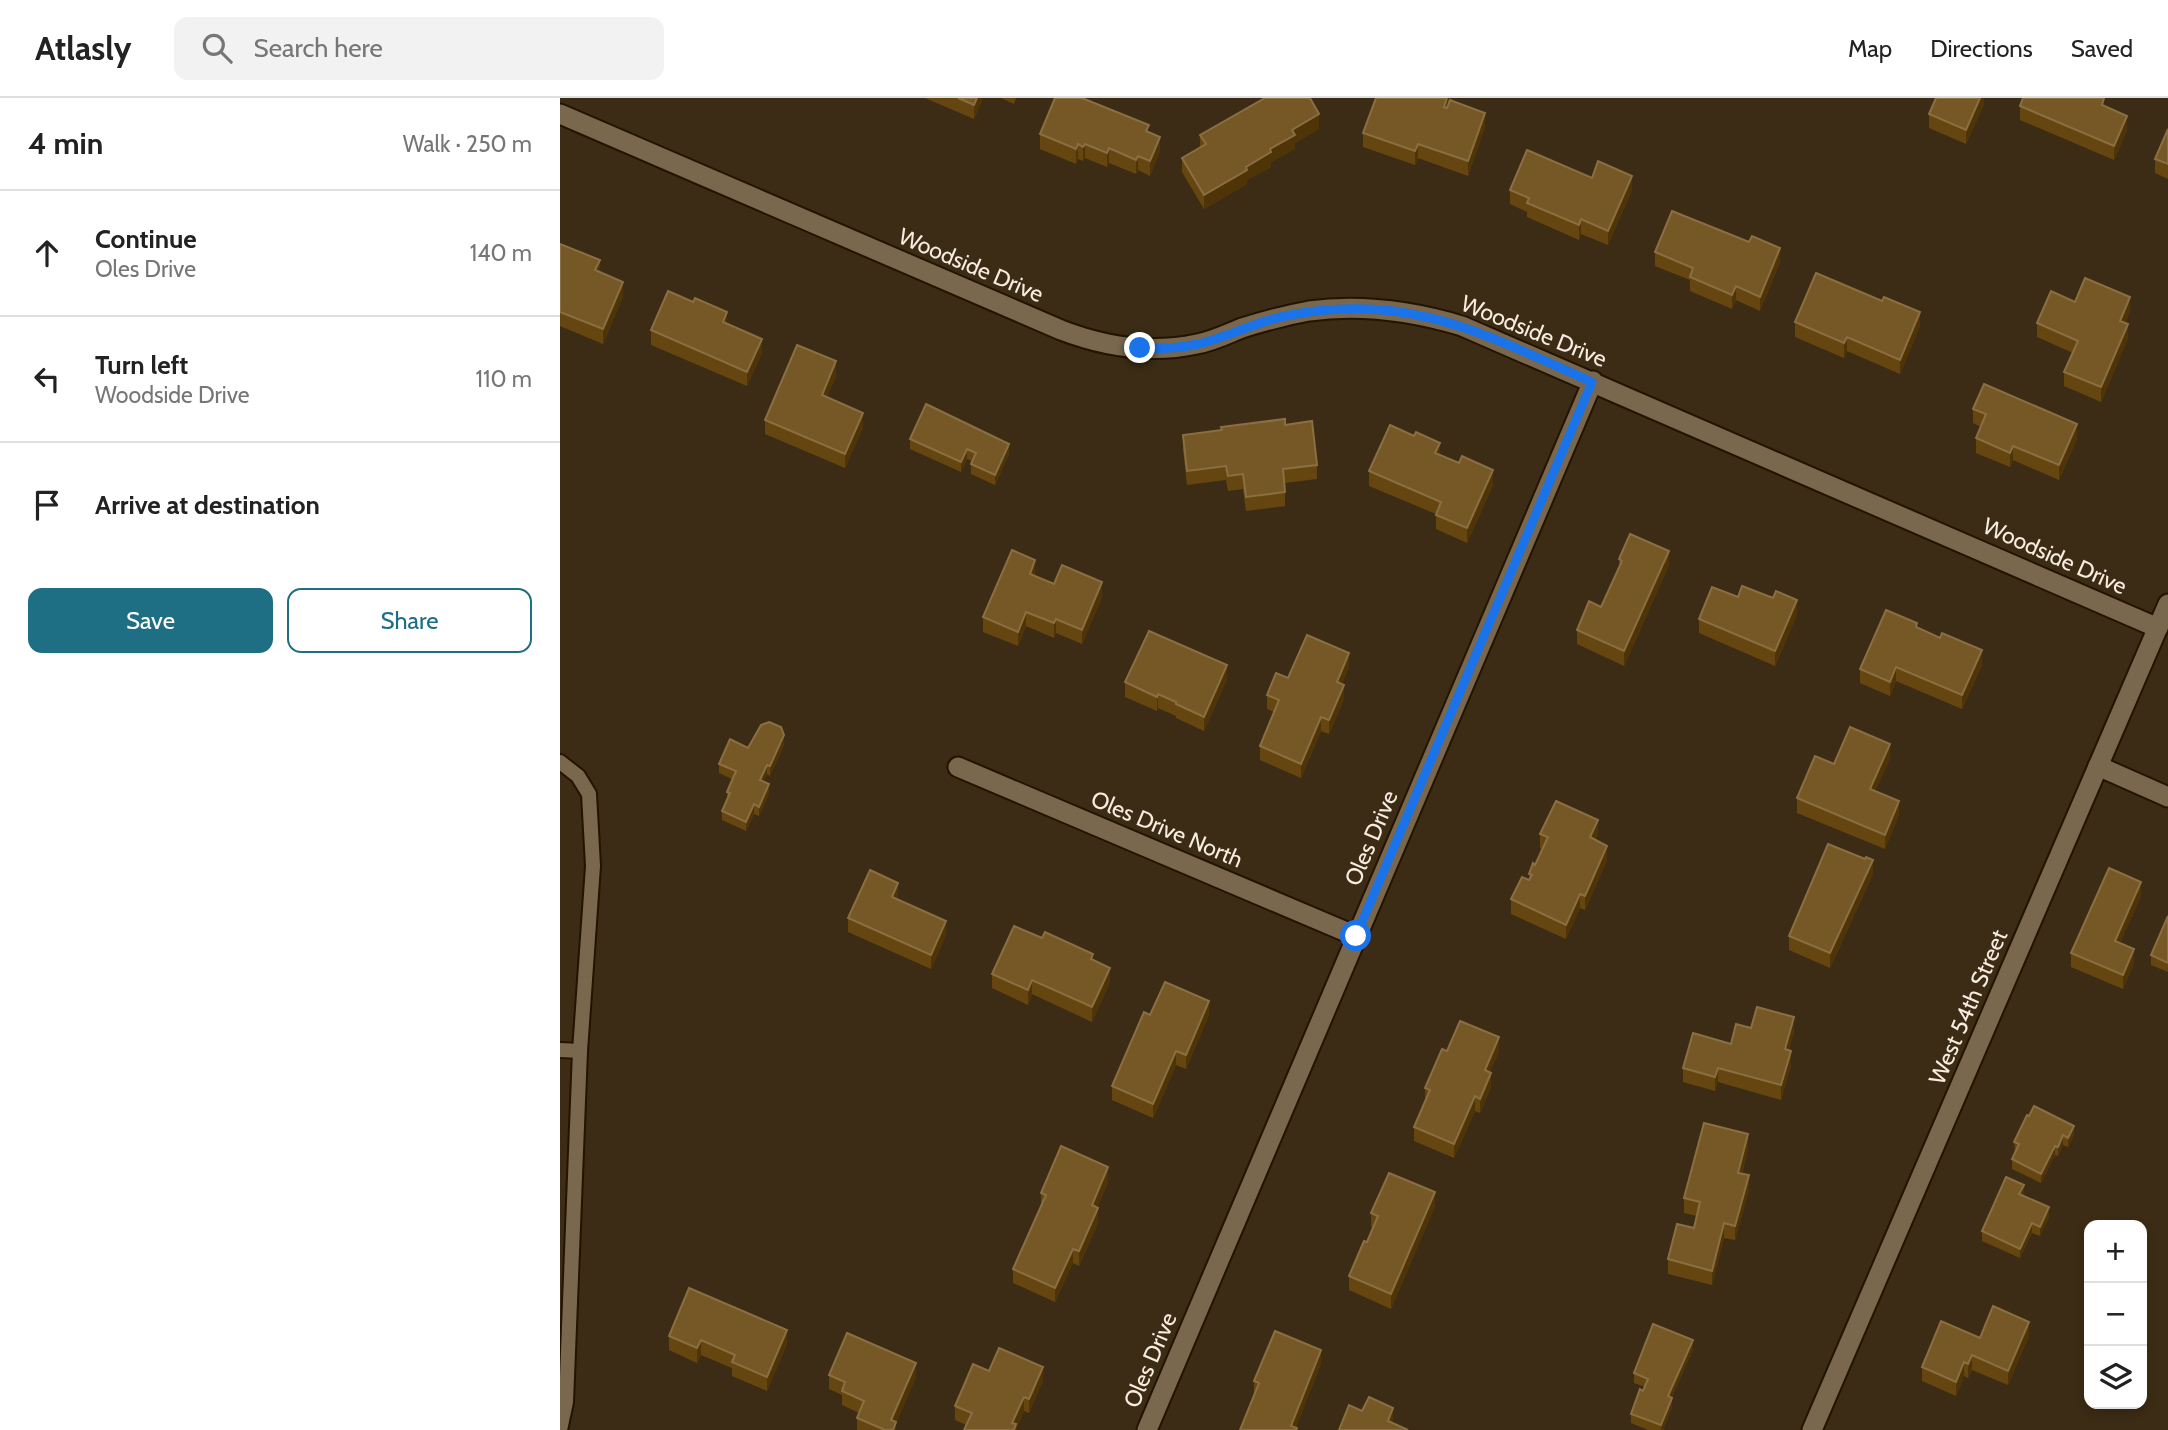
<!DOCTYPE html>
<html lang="en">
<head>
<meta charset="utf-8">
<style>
  body { margin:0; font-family:Cabin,sans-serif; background:#f2f2f2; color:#222 }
  .controls { position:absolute; right:21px; bottom:21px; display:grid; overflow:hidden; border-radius:14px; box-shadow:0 4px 10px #0003 }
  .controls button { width:63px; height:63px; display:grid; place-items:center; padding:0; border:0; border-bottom:2px solid #e0e0e0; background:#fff; color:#222; font:35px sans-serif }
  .stop { position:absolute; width:21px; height:21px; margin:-16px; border:5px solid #1a73e8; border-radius:50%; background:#fff }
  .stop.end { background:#1a73e8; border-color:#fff; box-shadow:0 2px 7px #0008 }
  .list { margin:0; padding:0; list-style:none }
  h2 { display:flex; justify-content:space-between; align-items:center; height:91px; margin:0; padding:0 28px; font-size:30px }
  h2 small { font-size:23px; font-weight:400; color:#767676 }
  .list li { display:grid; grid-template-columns:46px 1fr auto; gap:21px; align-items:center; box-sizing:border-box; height:126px; padding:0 28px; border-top:2px solid #e0e0e0 }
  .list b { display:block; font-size:26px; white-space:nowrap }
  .list p { margin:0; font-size:23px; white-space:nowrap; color:#767676 }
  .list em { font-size:23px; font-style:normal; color:#767676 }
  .actions { display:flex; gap:14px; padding:21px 28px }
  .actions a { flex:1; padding:16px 0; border:2px solid #1e6e84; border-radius:14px; text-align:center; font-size:24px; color:#1e6e84 }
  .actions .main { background:#1e6e84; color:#fff }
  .icon { flex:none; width:38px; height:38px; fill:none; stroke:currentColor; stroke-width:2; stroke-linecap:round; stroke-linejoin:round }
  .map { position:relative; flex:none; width:1608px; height:1332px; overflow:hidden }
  header { display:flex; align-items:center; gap:42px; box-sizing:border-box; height:98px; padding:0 35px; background:#fff; border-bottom:2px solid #e0e0e0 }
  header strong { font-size:33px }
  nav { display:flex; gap:38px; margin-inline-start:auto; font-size:24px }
  .search { width:490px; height:63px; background:#f2f2f2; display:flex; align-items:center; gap:18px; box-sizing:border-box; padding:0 24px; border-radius:14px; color:#767676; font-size:26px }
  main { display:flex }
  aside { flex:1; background:#fff }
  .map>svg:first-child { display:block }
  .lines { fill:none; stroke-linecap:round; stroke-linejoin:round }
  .service-casing { stroke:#231400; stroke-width:18 }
  .minor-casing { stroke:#231400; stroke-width:23 }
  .service { stroke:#79674e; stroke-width:14 }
  .minor { stroke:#79674e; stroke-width:19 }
  .wall { fill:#664610 }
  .shaded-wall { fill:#4f3408 }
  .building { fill:#765826; stroke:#8a6f43; stroke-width:2 }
  .route { stroke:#1a73e8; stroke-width:9 }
  .labels { text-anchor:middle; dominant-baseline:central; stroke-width:7; stroke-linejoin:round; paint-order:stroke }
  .street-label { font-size:23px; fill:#f7ecdf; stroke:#3c2c15 }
</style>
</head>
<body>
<header>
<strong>Atlasly</strong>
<div class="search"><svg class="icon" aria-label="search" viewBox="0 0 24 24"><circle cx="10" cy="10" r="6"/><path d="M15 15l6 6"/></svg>Search here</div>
<nav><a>Map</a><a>Directions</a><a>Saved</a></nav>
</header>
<main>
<aside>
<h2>4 min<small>Walk · 250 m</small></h2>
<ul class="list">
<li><svg class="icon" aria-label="ahead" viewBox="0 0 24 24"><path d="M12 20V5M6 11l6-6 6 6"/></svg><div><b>Continue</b><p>Oles Drive</p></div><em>140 m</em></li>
<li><svg class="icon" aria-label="left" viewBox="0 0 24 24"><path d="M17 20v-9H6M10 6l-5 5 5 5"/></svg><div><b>Turn left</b><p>Woodside Drive</p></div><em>110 m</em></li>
<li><svg class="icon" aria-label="arrive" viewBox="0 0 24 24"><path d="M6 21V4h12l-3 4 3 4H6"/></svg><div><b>Arrive at destination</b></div></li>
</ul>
<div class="actions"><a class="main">Save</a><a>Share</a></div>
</aside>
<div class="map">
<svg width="1608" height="1332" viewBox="0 0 1608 1332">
  <rect width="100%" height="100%" fill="#3c2c15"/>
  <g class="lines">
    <defs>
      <g id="service">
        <polyline points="0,664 18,678 29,696 33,768 20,953 6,1304 0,1332"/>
        <polyline points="0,952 20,953"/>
      </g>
      <g id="minor">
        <path d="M0 16 501 232C545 249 591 256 637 246 653 243 667 236 682 230 704 223 727 217 749 213 801 206 852 213 902 228L1598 530"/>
        <polyline points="1538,668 1608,699"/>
        <polyline points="398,669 796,838"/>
        <polyline points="587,1332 1033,283"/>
        <polyline points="1252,1332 1608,506"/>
      </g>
    </defs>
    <use href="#service" class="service-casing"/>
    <use href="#minor" class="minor-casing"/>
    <use href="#service" class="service"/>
    <use href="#minor" class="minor"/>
  </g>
  <g class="wall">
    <polygon points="365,0 423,0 414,21"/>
    <polygon points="441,0 456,0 454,6"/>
    <polygon points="892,0 891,3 925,29 908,78 858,60 855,67 803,49 803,35"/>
    <polygon points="1424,0 1424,6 1406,46 1369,30 1369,16"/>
    <polygon points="1460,8 1567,32 1554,62 1460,22"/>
    <polygon points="759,31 735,45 735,51 711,64 711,69 687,82 687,86 644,111 622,74 622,60 640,49 640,37"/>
    <polygon points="1608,31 1608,81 1595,75 1595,61"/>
    <polygon points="589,34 600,53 590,78 578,72 576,76 549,65 547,69 525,60 523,63 518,61 516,66 480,51 480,36"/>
    <polygon points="1032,80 1072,92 1048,147 1021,136 1019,142 967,119 967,114 950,106 950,92"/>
    <polygon points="0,146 40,174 63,198 43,246 0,228"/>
    <polygon points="1095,154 1220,164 1200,213 1176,202 1172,211 1130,193 1130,182 1095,168"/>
    <polygon points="1570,213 1565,225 1568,240 1541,304 1504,288 1504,274 1513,255 1477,239 1477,225"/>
    <polygon points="1235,224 1360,228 1340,276 1287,253 1284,260 1235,239"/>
    <polygon points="167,226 202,255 187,288 91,247 91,232"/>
    <polygon points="276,278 267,299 303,329 285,370 205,336 205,322"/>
    <polygon points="1413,311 1517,341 1499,382 1453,362 1450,369 1416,355 1416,340 1421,329 1413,325"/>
    <polygon points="725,327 757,367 757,381 725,385 725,408 686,413 683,391 668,393 666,382 627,387 623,352 623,337"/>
    <polygon points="350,341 449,356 435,387 411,376 411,366 412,363 407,361 401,374 350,351"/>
    <polygon points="880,357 933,387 907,445 876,431 876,416 809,388 809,373"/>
    <polygon points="1059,461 1109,467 1064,568 1017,546 1017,532 1041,509 1059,471"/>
    <polygon points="475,476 475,478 494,486 542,499 522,546 496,535 494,540 466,528 458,548 423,534 423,519"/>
    <polygon points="1178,499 1237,517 1215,568 1139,535 1139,521"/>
    <polygon points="1357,530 1422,567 1402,611 1336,583 1330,598 1300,585 1300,571"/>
    <polygon points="789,569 782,586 784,601 769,636 761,633 741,680 700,662 700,648 714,614 707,611 707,597 728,580"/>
    <polygon points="667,581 644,633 616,620 616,618 598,610 597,613 565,599 565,584"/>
    <polygon points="224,647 210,678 207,676 203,683 209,696 199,718 194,716 186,733 162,722 162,713 167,702 167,694 172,681 159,675 159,666 188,650"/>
    <polygon points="1330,660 1315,693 1339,717 1325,751 1237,715 1237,700 1274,666"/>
    <polygon points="980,736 1038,736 1035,742 1047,762 1025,812 1020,810 1006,841 951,816 951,801 969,782 969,776 975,767 982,751 980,750"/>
    <polygon points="1305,761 1313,776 1270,870 1229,852 1229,838"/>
    <polygon points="1581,798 1560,845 1574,865 1563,891 1511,869 1511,855"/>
    <polygon points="338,799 337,801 386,837 371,871 288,834 288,820"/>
    <polygon points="1608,818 1608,874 1591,867 1591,857"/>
    <polygon points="482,840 533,862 550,884 532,924 472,896 468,907 432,890 432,876"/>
    <polygon points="590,917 649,917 626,971 616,967 593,1020 552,1002 552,988"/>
    <polygon points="1191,930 1234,933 1229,952 1231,967 1221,1002 1158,984 1155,993 1123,984 1123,970 1171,946"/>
    <polygon points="887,953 939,953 930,974 931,989 920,1015 915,1013 894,1060 854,1043 854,1029 865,1003 865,990"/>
    <polygon points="1467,1017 1514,1037 1508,1049 1503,1047 1498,1058 1495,1057 1481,1085 1452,1071 1452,1061 1455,1054 1454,1044"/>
    <polygon points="1188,1051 1182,1076 1189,1092 1175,1142 1164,1140 1152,1187 1108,1176 1108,1161 1134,1130 1137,1118 1124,1115 1124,1100"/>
    <polygon points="548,1084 537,1110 538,1125 519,1168 513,1165 495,1204 453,1185 453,1171 481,1108 481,1095"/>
    <polygon points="1464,1096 1463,1097 1489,1119 1480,1138 1472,1135 1460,1160 1422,1143 1422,1133"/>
    <polygon points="875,1108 831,1211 789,1192 789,1178 807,1144 813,1130 811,1129 811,1115"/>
    <polygon points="109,1238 227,1246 207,1293 172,1278 172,1270 141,1257 137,1265 109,1252"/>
    <polygon points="1469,1238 1448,1287 1412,1272 1408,1280 1404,1278 1396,1298 1362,1283 1362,1269 1420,1240"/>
    <polygon points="1133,1251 1112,1299 1112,1309 1103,1332 1088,1332 1071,1325 1071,1316 1085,1289 1074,1285 1074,1275"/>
    <polygon points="761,1266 736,1329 737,1332 694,1297 694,1283"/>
    <polygon points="429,1273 483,1283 469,1315 464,1313 456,1332 406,1327 395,1322 395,1308"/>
    <polygon points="269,1277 356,1279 336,1325 336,1332 297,1332 297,1320 299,1315 282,1307 282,1297 269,1291"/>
  </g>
  <g class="shaded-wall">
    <polygon points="417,0 423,0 414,21 414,7"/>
    <polygon points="887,0 892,0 884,23 884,9"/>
    <polygon points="1420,0 1424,0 1424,6 1406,46 1406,32"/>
    <polygon points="925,15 925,29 908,78 908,63"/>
    <polygon points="759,16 759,31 735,45 735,51 711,64 711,69 687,82 687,86 644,111 644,97 686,69 710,51 732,32"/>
    <polygon points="1567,18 1567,32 1554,62 1554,48"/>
    <polygon points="600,39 600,53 590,78 590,63"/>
    <polygon points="518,46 518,61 516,66 516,51"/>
    <polygon points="525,46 525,60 523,63 523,49"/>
    <polygon points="858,46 858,60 855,67 855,53"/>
    <polygon points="549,50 549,65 547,69 547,55"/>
    <polygon points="578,58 578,72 576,76 576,62"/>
    <polygon points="1072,78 1072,92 1048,147 1048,133"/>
    <polygon points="1021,121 1021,136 1019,142 1019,127"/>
    <polygon points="1220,150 1220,164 1200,213 1200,199"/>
    <polygon points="40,162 40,176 35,172"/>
    <polygon points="63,184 63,198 43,246 43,231"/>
    <polygon points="1176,188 1176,202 1172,211 1172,197"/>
    <polygon points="1570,199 1570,213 1560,237 1560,223"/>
    <polygon points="167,214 167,228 163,224"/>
    <polygon points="1360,214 1360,228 1340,276 1340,262"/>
    <polygon points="1568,226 1568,240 1541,304 1541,289"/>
    <polygon points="1287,239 1287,253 1284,260 1284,245"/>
    <polygon points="202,241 202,255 187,288 187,274"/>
    <polygon points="276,263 276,278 262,312 262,297"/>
    <polygon points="303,315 303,329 285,370 285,356"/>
    <polygon points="1517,326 1517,341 1499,382 1499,367"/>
    <polygon points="880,345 880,359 875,355"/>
    <polygon points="449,346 449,356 435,387 435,377"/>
    <polygon points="1453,348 1453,362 1450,369 1450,355"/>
    <polygon points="407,351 407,361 401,374 401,364"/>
    <polygon points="933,372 933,387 907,445 907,430"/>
    <polygon points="1109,453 1109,467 1064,568 1064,553"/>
    <polygon points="475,462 475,476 470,490 470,476"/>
    <polygon points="542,484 542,499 522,546 522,532"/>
    <polygon points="1237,502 1237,517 1215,568 1215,553"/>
    <polygon points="466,514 466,528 458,548 458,534"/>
    <polygon points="496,521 496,535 494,540 494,525"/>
    <polygon points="1422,552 1422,567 1402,611 1402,597"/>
    <polygon points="789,555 789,569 777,598 777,584"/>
    <polygon points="667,567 667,581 644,633 644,619"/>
    <polygon points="1336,569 1336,583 1330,598 1330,584"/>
    <polygon points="784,587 784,601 769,636 769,622"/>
    <polygon points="598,596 598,610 597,613 597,599"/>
    <polygon points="761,619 761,633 741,680 741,666"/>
    <polygon points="224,637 224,647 210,678 210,668"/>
    <polygon points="1330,646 1330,660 1310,705 1310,691"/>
    <polygon points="207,667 207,676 200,692 200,682"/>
    <polygon points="209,686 209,696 199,718 199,709"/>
    <polygon points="1339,703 1339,717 1325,751 1325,737"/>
    <polygon points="194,706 194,716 186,733 186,724"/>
    <polygon points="1038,722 1038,736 1030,754 1030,739"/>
    <polygon points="1047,748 1047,762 1025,812 1025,798"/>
    <polygon points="1313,762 1313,776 1270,870 1270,855"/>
    <polygon points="1581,784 1581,798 1555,857 1555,843"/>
    <polygon points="338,785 338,799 332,813 332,799"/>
    <polygon points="1020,796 1020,810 1006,841 1006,827"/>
    <polygon points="386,823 386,837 371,871 371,857"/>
    <polygon points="1574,851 1574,865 1563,891 1563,877"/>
    <polygon points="550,870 550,884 532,924 532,909"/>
    <polygon points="472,882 472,896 468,907 468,892"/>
    <polygon points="649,903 649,917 626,971 626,957"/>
    <polygon points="1234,919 1234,933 1225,966 1225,951"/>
    <polygon points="939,939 939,953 925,986 925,972"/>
    <polygon points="616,953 616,967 593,1020 593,1006"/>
    <polygon points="1231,953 1231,967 1221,1002 1221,987"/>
    <polygon points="1158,970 1158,984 1155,993 1155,979"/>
    <polygon points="931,975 931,989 920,1015 920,1001"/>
    <polygon points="915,998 915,1013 894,1060 894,1046"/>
    <polygon points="1514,1028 1514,1037 1508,1049 1508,1040"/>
    <polygon points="1188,1036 1188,1051 1178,1089 1178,1075"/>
    <polygon points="1503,1037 1503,1047 1498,1058 1498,1049"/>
    <polygon points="1495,1048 1495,1057 1481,1085 1481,1076"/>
    <polygon points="548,1069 548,1084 532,1121 532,1107"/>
    <polygon points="1189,1077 1189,1092 1175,1142 1175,1128"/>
    <polygon points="1464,1087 1464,1096 1459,1105 1459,1096"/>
    <polygon points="875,1094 875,1108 831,1211 831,1196"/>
    <polygon points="1489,1109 1489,1119 1480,1138 1480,1129"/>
    <polygon points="538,1110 538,1125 519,1168 519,1153"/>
    <polygon points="1164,1125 1164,1140 1152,1187 1152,1173"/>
    <polygon points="1472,1125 1472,1135 1460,1160 1460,1151"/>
    <polygon points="513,1151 513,1165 495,1204 495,1190"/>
    <polygon points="1469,1224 1469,1238 1448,1287 1448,1273"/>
    <polygon points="227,1232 227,1246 207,1293 207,1279"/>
    <polygon points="141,1242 141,1257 137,1265 137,1250"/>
    <polygon points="1133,1242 1133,1251 1108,1308 1108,1298"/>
    <polygon points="761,1252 761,1266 735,1332 731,1328"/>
    <polygon points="1412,1257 1412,1272 1408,1280 1408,1266"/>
    <polygon points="1404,1264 1404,1278 1396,1298 1396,1284"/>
    <polygon points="356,1265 356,1279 336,1325 336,1332 331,1332 331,1322"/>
    <polygon points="483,1269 483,1283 469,1315 469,1301"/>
    <polygon points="464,1299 464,1313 456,1332 452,1332 452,1325"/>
    <polygon points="1112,1300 1112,1309 1103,1332 1101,1332 1101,1327"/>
    <polygon points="833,1310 833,1324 830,1332 828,1323"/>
  </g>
  <g class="building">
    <polygon points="398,0 417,0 414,7"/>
    <polygon points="495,0 522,0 589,27 586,33 600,39 590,63 578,58 576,62 549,50 547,55 525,46 523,49 518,46 516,51 480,36"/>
    <polygon points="705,0 750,0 759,16 732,32 735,37 710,51 711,54 686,69 687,72 644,97 622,60 646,46 640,37"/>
    <polygon points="816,0 887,0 884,9 887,10 890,2 925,15 908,63 858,46 855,53 803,35"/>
    <polygon points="1376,0 1420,0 1406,32 1369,16"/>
    <polygon points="1463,0 1544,0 1542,7 1567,18 1554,48 1460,8"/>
    <polygon points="1608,31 1608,66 1595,61"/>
    <polygon points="967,52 1032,80 1038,63 1072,78 1048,133 1021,121 1019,127 967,105 969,100 950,92"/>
    <polygon points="1112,113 1189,144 1192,138 1220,150 1200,199 1176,188 1172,197 1130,179 1133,170 1095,154"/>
    <polygon points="0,146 40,162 35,172 63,184 43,231 0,214"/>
    <polygon points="1256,175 1322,203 1324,199 1360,214 1340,262 1287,239 1284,245 1235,224"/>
    <polygon points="1525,180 1570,199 1560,223 1568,226 1541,289 1504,274 1518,243 1477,225 1491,193 1515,204"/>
    <polygon points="108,193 133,204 135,200 167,214 163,224 202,241 187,274 91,232"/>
    <polygon points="237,247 276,263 262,297 303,315 285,356 205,322"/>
    <polygon points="1424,286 1517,326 1499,367 1453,348 1450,355 1416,340 1426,316 1413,311"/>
    <polygon points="366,306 449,346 435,377 411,366 416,355 407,351 401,364 350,341"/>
    <polygon points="725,321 725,327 752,323 757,367 723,371 725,394 686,399 683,376 668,378 666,368 627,373 623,337 662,332 661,329"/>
    <polygon points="830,327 854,338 856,334 880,345 875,355 899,365 902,358 933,372 907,430 876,417 881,404 809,373"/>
    <polygon points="1070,436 1109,453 1064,553 1017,532 1029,503 1041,509 1062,463 1059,461"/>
    <polygon points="452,452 475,462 470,476 494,486 502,467 542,484 522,532 496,521 494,525 466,514 458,534 423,519"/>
    <polygon points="1182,488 1213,500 1216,493 1237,502 1215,553 1139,521 1152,489 1178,499"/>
    <polygon points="1326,512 1357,525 1356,529 1380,540 1382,535 1422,552 1402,597 1336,569 1330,584 1300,571"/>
    <polygon points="589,533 667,567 644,619 616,606 616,604 598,596 597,599 565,584"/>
    <polygon points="747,537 789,555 777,584 784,587 769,622 761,619 741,666 700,648 719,602 707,597 716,575 728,580"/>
    <polygon points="209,624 221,629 224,637 210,668 207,667 200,682 209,686 199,709 194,706 186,724 162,713 170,695 167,694 176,673 159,666 170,641 188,650 201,627"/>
    <polygon points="1290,629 1330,646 1310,691 1339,703 1325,737 1237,700 1255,658 1274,666"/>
    <polygon points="996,703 1038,722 1030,739 1047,748 1025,798 1020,796 1006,827 951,801 962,779 969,782 972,777 969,776 973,765 975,767 988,739 980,736"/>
    <polygon points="1268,746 1305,761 1306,759 1313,762 1270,855 1229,838"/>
    <polygon points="1549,770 1581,784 1555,843 1574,851 1563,877 1511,855"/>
    <polygon points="310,772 338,785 332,799 386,823 371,857 288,820"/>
    <polygon points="1608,818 1608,865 1591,857"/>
    <polygon points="454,828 482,840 485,834 533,856 531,861 550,870 532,909 472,882 468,892 432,876"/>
    <polygon points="605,884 649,903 626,957 616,953 593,1006 552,988 584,914 590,917"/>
    <polygon points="1197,909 1234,919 1225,951 1231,953 1221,987 1158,970 1155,979 1123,970 1133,935 1171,946 1176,926 1191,930"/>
    <polygon points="900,923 939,939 925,972 931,975 920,1001 915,998 894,1046 854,1029 870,992 865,990 882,951 887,953"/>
    <polygon points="1474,1008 1514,1028 1508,1040 1503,1037 1498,1049 1495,1048 1481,1076 1452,1061 1459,1046 1454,1044 1467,1017 1469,1018"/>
    <polygon points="1144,1025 1188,1036 1178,1075 1189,1077 1175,1128 1164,1125 1152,1173 1108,1161 1117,1126 1134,1130 1140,1104 1124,1100"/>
    <polygon points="501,1048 548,1069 532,1107 538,1110 519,1153 513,1151 495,1190 453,1171 486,1097 481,1095"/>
    <polygon points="829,1075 875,1094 831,1196 789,1178 804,1143 807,1144 818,1118 811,1115"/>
    <polygon points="1446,1079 1464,1087 1459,1096 1489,1109 1480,1129 1472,1125 1460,1151 1422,1133"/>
    <polygon points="129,1190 227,1232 207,1279 172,1264 175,1257 141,1242 137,1250 109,1238"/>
    <polygon points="1433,1208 1469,1224 1448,1273 1412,1257 1408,1266 1404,1264 1396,1284 1362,1269 1381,1223 1420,1240"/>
    <polygon points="1093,1226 1133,1242 1108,1298 1112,1300 1101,1327 1071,1316 1080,1291 1083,1293 1088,1281 1074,1275"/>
    <polygon points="715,1233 761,1252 731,1328 737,1330 736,1332 680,1332 699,1285 694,1283"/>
    <polygon points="287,1235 356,1265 331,1322 336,1324 333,1332 325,1332 297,1320 304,1303 282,1293 285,1284 269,1277"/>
    <polygon points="439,1250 483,1269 469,1301 464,1299 452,1325 456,1326 454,1332 404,1332 412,1315 395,1308 413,1266 429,1273"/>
    <polygon points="809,1299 833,1310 828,1323 848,1332 779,1332 789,1307 802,1313"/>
  </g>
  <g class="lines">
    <path class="route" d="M580 250C599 251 620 250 638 246 668 239 695 224 725 218 848 193 924 236 1032 284L796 838"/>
  </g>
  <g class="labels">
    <g class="street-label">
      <text transform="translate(411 167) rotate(23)">Woodside Drive</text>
      <text transform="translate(974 233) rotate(22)">Woodside Drive</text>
      <text transform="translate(1495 458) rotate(24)">Woodside Drive</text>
      <text transform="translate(607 731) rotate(23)">Oles Drive North</text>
      <text transform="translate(811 740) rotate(-67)">Oles Drive</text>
      <text transform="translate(1408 909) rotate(-67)">West 54th Street</text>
      <text transform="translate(590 1262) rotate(-67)">Oles Drive</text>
    </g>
  </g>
</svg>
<div class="controls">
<button>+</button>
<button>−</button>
<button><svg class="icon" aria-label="layers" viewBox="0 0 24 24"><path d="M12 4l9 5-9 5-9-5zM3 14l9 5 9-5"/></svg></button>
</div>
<div class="stop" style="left:796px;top:838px"></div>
<div class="stop end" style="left:580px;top:250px"></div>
</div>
</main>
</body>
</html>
